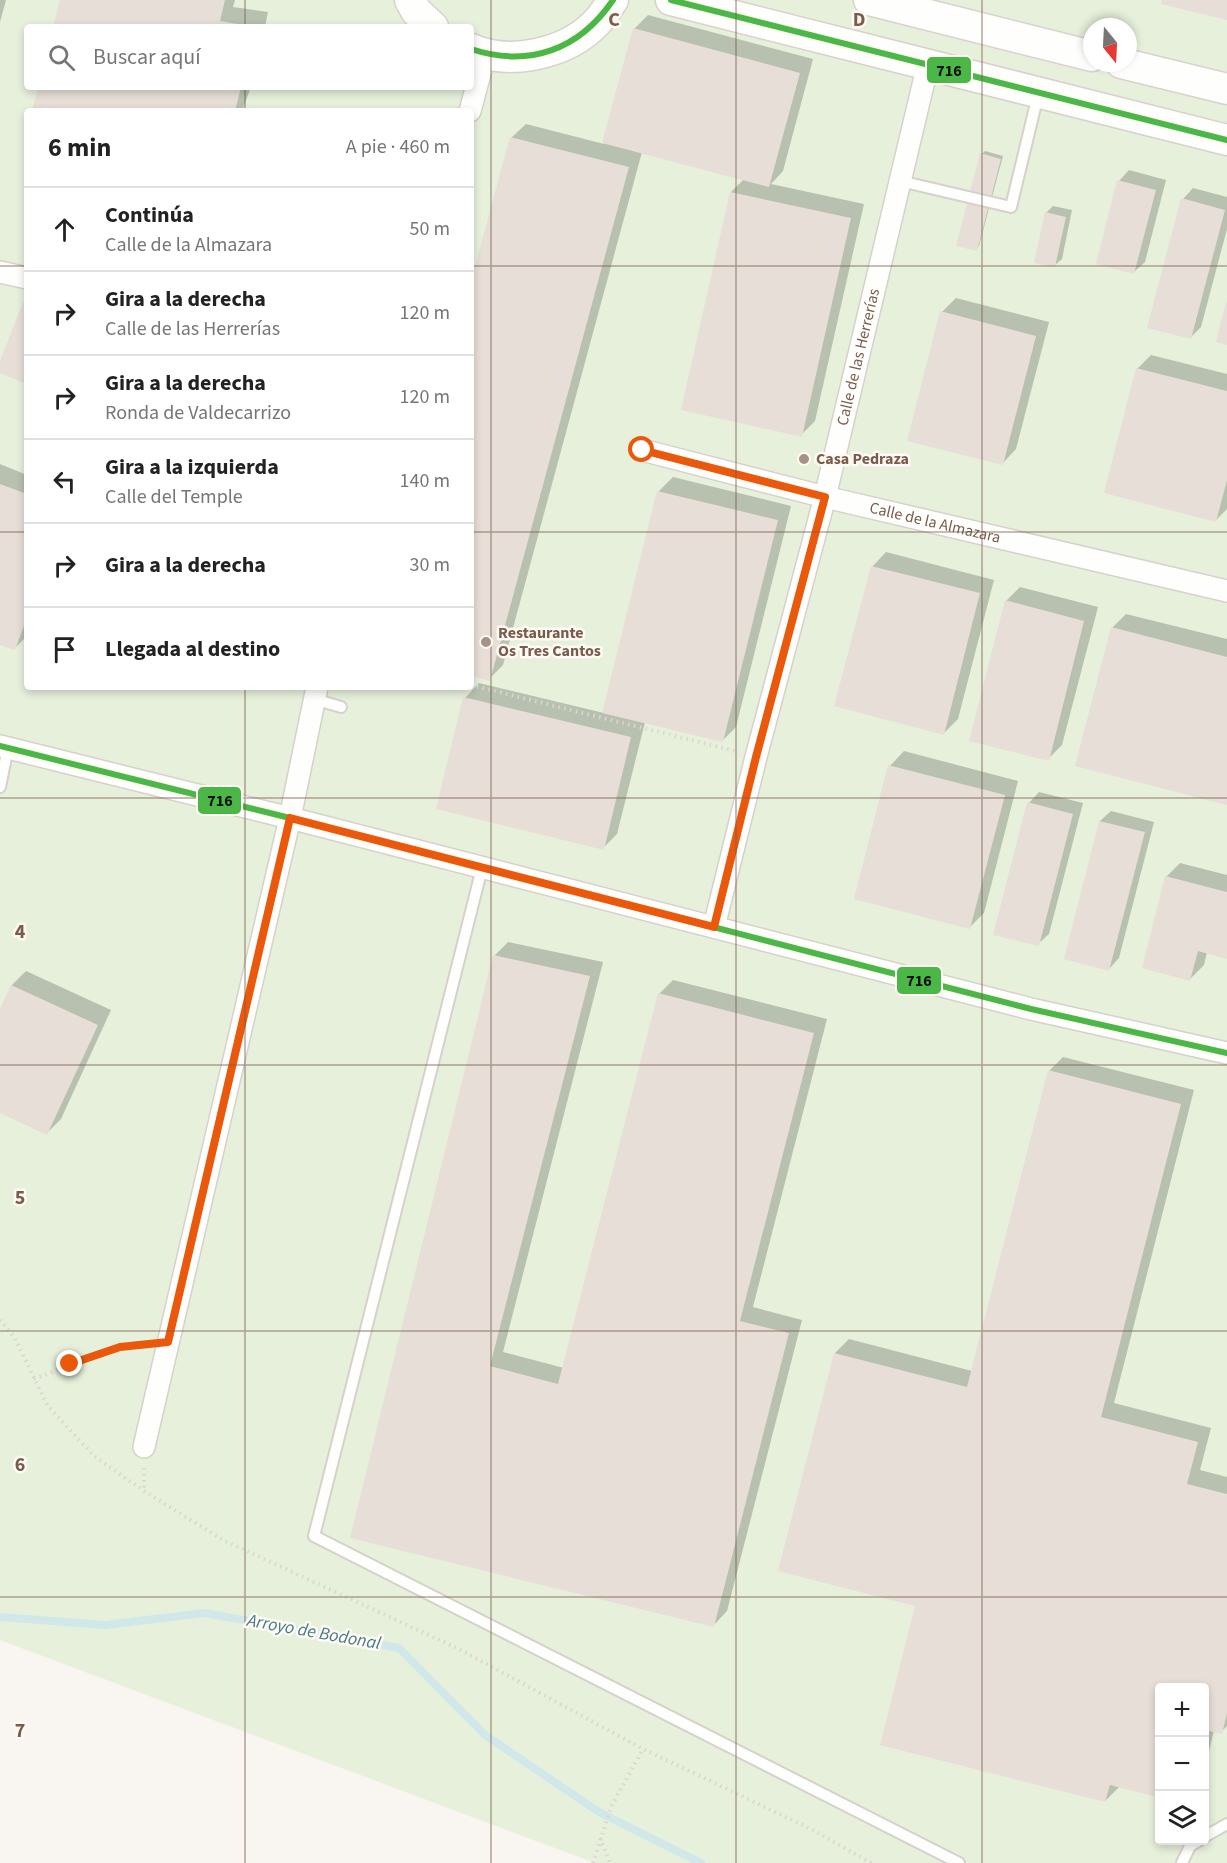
<!DOCTYPE html>
<html lang="es">
<head>
<meta charset="utf-8">
<style>
  body { margin:0; font-family:"Source Sans 3",sans-serif; background:#f6f6f6; color:#222 }
  .controls { position:absolute; right:18px; bottom:18px; display:grid; overflow:hidden; border-radius:6px; box-shadow:0 3px 9px #0003 }
  .controls button { width:54px; height:54px; display:grid; place-items:center; padding:0; border:0; border-bottom:2px solid #e0e0e0; background:#fff; color:#222; font:30px sans-serif }
  .compass { position:absolute; left:1083px; top:18px; width:54px; height:54px; border-radius:50%; background:#fff; box-shadow:0 3px 9px #0003; rotate:162deg }
  .stop { position:absolute; width:18px; height:18px; margin:-14px; border:4px solid #ea580c; border-radius:50%; background:#fff }
  .stop.end { background:#ea580c; border-color:#fff; box-shadow:0 2px 6px #0008 }
  .list { margin:0; padding:0; list-style:none }
  h2 { display:flex; justify-content:space-between; align-items:center; height:78px; margin:0; padding:0 24px; font-size:26px }
  h2 small { font-size:20px; font-weight:400; color:#767676 }
  .list li { display:grid; grid-template-columns:39px 1fr auto; gap:18px; align-items:center; box-sizing:border-box; height:84px; padding:0 24px; border-top:2px solid #e0e0e0 }
  .list b { display:block; font-size:22px; white-space:nowrap }
  .list p { margin:0; font-size:20px; white-space:nowrap; color:#767676 }
  .list em { font-size:20px; font-style:normal; color:#767676 }
  .icon { flex:none; width:33px; height:33px; fill:none; stroke:currentColor; stroke-width:2; stroke-linecap:round; stroke-linejoin:round }
  .map { position:relative; flex:none; width:1227px; height:1863px; overflow:hidden }
  .search { position:absolute; background:#fff; box-shadow:0 3px 9px #0003; left:24px; top:24px; width:450px; height:66px; display:flex; align-items:center; gap:15px; box-sizing:border-box; padding:0 21px; border-radius:6px; color:#767676; font-size:22px }
  .panel { position:absolute; background:#fff; box-shadow:0 3px 9px #0003; left:24px; top:108px; width:450px; height:582px; border-radius:6px }
  .map>svg:first-child { display:block }
  .green { fill:#e7f0db; fill-rule:evenodd }
  .shadow { fill:#0003 }
  .lines { fill:none; stroke-linecap:round; stroke-linejoin:round }
  .stream { stroke:#d0e8ea; stroke-width:8 }
  .building { fill:#e6ded7 }
  .lane-casing { stroke:#d7d1cb; stroke-width:14 }
  .street-casing { stroke:#d7d1cb; stroke-width:24 }
  .secondary-casing { stroke:#d9d2cb; stroke-width:33 }
  .path { stroke:#dcd5d0; stroke-width:4; stroke-dasharray:1.5 4.5; stroke-linecap:butt }
  .lane { stroke:#fefefd; stroke-width:10 }
  .street { stroke:#fefefd; stroke-width:21 }
  .secondary { stroke:#fefefd; stroke-width:30 }
  .bus-1-casing { stroke:#fffaf3; stroke-width:10 }
  .bus-1 { stroke:#4ab747; stroke-width:6 }
  .route { stroke:#ea580c; stroke-width:8 }
  .grid { fill:none; stroke:#7a5c4d; stroke-width:1.5; stroke-opacity:0.55 }
  .poi-dot { fill:#a69286; stroke:#fffaf3; stroke-width:2 }
  .labels { text-anchor:middle; dominant-baseline:central; stroke-width:5; stroke-linejoin:round; paint-order:stroke }
  .street-label { font-size:16px; fill:#7a5c4d; stroke:#fffaf3 }
  .poi-label { font-size:16px; font-weight:bold; fill:#7a5c4d; stroke:#fffaf3; text-anchor:start }
  .water-label { font-size:18px; font-style:italic; fill:#437c86; stroke:#fffaf3 }
  .grid-label { font-size:20px; text-anchor:middle; font-weight:bold; fill:#7a5c4d; stroke:#fffaf3; stroke-width:5; stroke-linejoin:round; paint-order:stroke }
  .line-badge { stroke:#fffaf3; stroke-width:2 }
  .pale-badge-label { font-size:16px; text-anchor:middle; font-weight:bold; fill:#111 }
</style>
</head>
<body>
<div class="map">
<svg width="1227" height="1863" viewBox="0 0 1227 1863">
  <rect width="100%" height="100%" fill="#f9f5f0"/>
  <path class="green" d="M0 0H1227V1863H595L0 1640ZM27 27H471V87H27ZM1092 27H1128V63H1092ZM27 111H471V687H27ZM1160 1688H1204V1840H1160Z"/>
  <g class="shadow">
    <polygon points="0,0 6,0 0,22"/>
    <polygon points="62,0 235,0 233,7 268,12 265,27 55,27"/>
    <polygon points="648,15 813,59 783,171 771,184 864,204 815,421 801,435 731,192 744,179 642,152 503,665 489,679 471,675 471,288 511,138 526,124 604,144 634,29"/>
    <polygon points="39,87 251,87 242,111 33,111"/>
    <polygon points="27,135 27,149 24,148"/>
    <polygon points="985,151 1003,156 979,246 976,249 982,154"/>
    <polygon points="1129,170 1166,180 1145,262 1134,272 1119,181"/>
    <polygon points="1193,188 1227,197 1227,229 1201,327 1191,337 1183,199"/>
    <polygon points="1053,206 1072,210 1062,259 1055,265 1046,213"/>
    <polygon points="956,298 1049,322 1016,449 1002,464 942,312"/>
    <polygon points="1151,355 1227,374 1227,509 1216,520 1137,369"/>
    <polygon points="0,464 27,475 27,636 14,649 0,643"/>
    <polygon points="673,477 791,506 736,727 722,741 645,722 617,834 603,848 465,698 479,683 604,713 659,491"/>
    <polygon points="886,552 994,580 958,719 944,733 872,567"/>
    <polygon points="1020,587 1098,607 1062,745 1048,759 1006,601"/>
    <polygon points="1126,614 1227,639 1227,803 1112,628"/>
    <polygon points="904,751 1018,781 984,913 970,927 890,766"/>
    <polygon points="1039,792 1083,803 1049,934 1038,944 1029,803"/>
    <polygon points="1111,811 1154,822 1119,958 1109,969 1100,821"/>
    <polygon points="1180,863 1227,875 1227,957 1207,952 1204,965 1190,979 1166,877"/>
    <polygon points="508,942 603,962 503,1352 564,1368 659,994 673,980 827,1019 753,1307 802,1320 727,1611 713,1626 352,1537 494,956"/>
    <polygon points="26,971 111,1010 61,1119 47,1133 0,1111 0,1012 12,985"/>
    <polygon points="1063,1057 1194,1090 1114,1403 1211,1428 1200,1470 1227,1477 1227,1726 1221,1732 1214,1730 1208,1756 1204,1759 1204,1688 1160,1688 1120,1786 1105,1801 917,1605 835,1353 849,1339 972,1371 1049,1071"/>
  </g>
  <g class="lines">
    <polyline class="stream" points="0,1617 105,1625 205,1613 399,1648 485,1735 599,1812 701,1863"/>
  </g>
  <g class="building">
    <polygon points="60,0 225,0 220,21 255,27 53,27"/>
    <polygon points="1162,0 1227,0 1227,20 1161,4"/>
    <polygon points="633,28 800,73 769,187 602,143"/>
    <polygon points="38,87 241,87 235,111 32,111"/>
    <polygon points="510,137 629,167 490,681 471,676 471,281"/>
    <polygon points="980,153 1001,159 977,251 956,246"/>
    <polygon points="1117,180 1156,190 1134,274 1096,264"/>
    <polygon points="730,192 851,218 802,437 681,410"/>
    <polygon points="1181,198 1225,210 1191,339 1147,328"/>
    <polygon points="1045,212 1066,217 1055,267 1034,263"/>
    <polygon points="23,302 27,303 27,384 0,373 0,361"/>
    <polygon points="1226,302 1227,302 1227,345 1216,342"/>
    <polygon points="940,311 1036,336 1003,465 907,441"/>
    <polygon points="1136,368 1227,391 1227,480 1216,522 1104,493"/>
    <polygon points="0,484 27,494 27,618 15,650 0,645"/>
    <polygon points="657,491 778,520 723,742 602,713"/>
    <polygon points="871,566 980,593 944,735 834,706"/>
    <polygon points="1005,600 1084,621 1049,761 969,741"/>
    <polygon points="1111,627 1227,657 1227,805 1075,766"/>
    <polygon points="463,697 631,737 604,850 436,809"/>
    <polygon points="888,765 1005,795 970,929 854,899"/>
    <polygon points="1027,802 1073,814 1039,946 993,935"/>
    <polygon points="1099,821 1145,832 1109,971 1064,959"/>
    <polygon points="1165,876 1227,892 1227,959 1198,951 1190,981 1142,968"/>
    <polygon points="493,955 590,976 490,1366 558,1384 658,993 814,1033 740,1321 789,1333 714,1627 350,1538"/>
    <polygon points="11,985 98,1025 47,1135 0,1113 0,1009"/>
    <polygon points="1048,1070 1181,1104 1101,1417 1198,1442 1187,1484 1227,1494 1227,1713 1222,1734 1204,1730 1204,1688 1160,1688 1160,1792 1153,1796 1110,1785 1105,1802 880,1745 915,1606 778,1571 834,1353 967,1387"/>
  </g>
  <g class="lines">
    <defs>
      <g id="lane">
        <polyline points="900,181 1011,207 1038,95"/>
        <polyline points="314,699 341,707"/>
        <polyline points="0,787 8,748"/>
        <polyline points="482,868 314,1536 959,1863"/>
        <polyline points="1204,1837 1227,1824"/>
        <polyline points="1182,1863 1190,1846 1200,1840"/>
      </g>
      <g id="street">
        <polyline points="470,111 485,55"/>
        <polyline points="0,272 27,278"/>
        <path id="s1" d="M642 450 825 497 1227 591"/>
        <polyline points="0,746 290,818 1031,1009 1227,1053"/>
        <path id="s2" d="M714 927 756 757 825 497 928 64"/>
        <polyline points="144,1447 290,818 317,687"/>
      </g>
      <g id="secondary">
        <polyline points="410,0 416,11 433,27"/>
        <polyline points="671,0 1227,140"/>
        <polyline points="869,0 1092,56"/>
        <path d="M471 49C510 66 566 54 596 23 603 16 608 7 613 0"/>
        <polyline points="1121,63 1227,89"/>
      </g>
    </defs>
    <use href="#lane" class="lane-casing"/>
    <use href="#street" class="street-casing"/>
    <use href="#secondary" class="secondary-casing"/>
    <g class="path">
      <polyline points="471,685 735,751"/>
      <polyline points="0,1320 15,1338 47,1405 94,1456 144,1491 223,1540 459,1649 643,1749 813,1830 871,1863"/>
      <polyline points="34,1379 120,1347 146,1344"/>
      <polyline points="144,1468 144,1491"/>
      <polyline points="600,1838 610,1863"/>
      <polyline points="593,1863 612,1805 643,1749"/>
    </g>
    <use href="#lane" class="lane"/>
    <use href="#street" class="street"/>
    <use href="#secondary" class="secondary"/>
    <defs>
      <g id="bus-1">
        <polyline points="671,0 1227,140"/>
        <path d="M471 49C529 68 579 50 613 0"/>
        <polyline points="0,746 290,818 1031,1009 1227,1053"/>
      </g>
    </defs>
    <use href="#bus-1" class="bus-1-casing"/>
    <use href="#bus-1" class="bus-1"/>
  </g>
  <g class="lines">
    <polyline class="route" points="70,1364 120,1347 168,1342 290,818 714,927 756,757 825,497 642,450"/>
  </g>
  <path class="grid" d="M245 0V27M491 0V1863M736 0V1863M982 0V1863M245 87V111M0 266H27M471 266H1227M0 532H27M471 532H1227M245 687V1863M0 798H1227M0 1065H1227M0 1331H1227M0 1597H1227"/>
  <g class="poi-dot">
    <circle cx="804" cy="459" r="6"/>
    <circle cx="486" cy="642" r="6"/>
  </g>
  <g class="labels">
    <g class="street-label">
      <text stroke="none"><textPath href="#s2" startOffset="588">Calle de las Herrerías</textPath></text>
      <text stroke="none"><textPath href="#s1" startOffset="302">Calle de la Almazara</textPath></text>
    </g>
    <g class="poi-label">
      <text x="816" y="459">Casa Pedraza</text>
      <text x="498" y="633">Restaurante<tspan x="498" dy="18">Os Tres Cantos</tspan></text>
    </g>
    <g class="water-label">
      <text transform="translate(314 1632) rotate(10)">Arroyo de Bodonal</text>
    </g>
  </g>
  <g class="grid-label">
    <text x="614" y="26">C</text>
    <text x="859" y="26">D</text>
    <text x="20" y="938">4</text>
    <text x="20" y="1204">5</text>
    <text x="20" y="1471">6</text>
    <text x="20" y="1737">7</text>
  </g>
  <g class="line-badge">
    <rect x="926" y="56" width="46" height="28" rx="6" fill="#4ab747"/>
    <rect x="197" y="786" width="45" height="29" rx="6" fill="#4ab747"/>
    <rect x="896" y="966" width="46" height="29" rx="6" fill="#4ab747"/>
  </g>
  <g class="pale-badge-label">
    <text x="949" y="76">716</text>
    <text x="220" y="806">716</text>
    <text x="919" y="986">716</text>
  </g>
</svg>
<div class="controls">
<button>+</button>
<button>−</button>
<button><svg class="icon" aria-label="layers" viewBox="0 0 24 24"><path d="M12 4l9 5-9 5-9-5zM3 14l9 5 9-5"/></svg></button>
</div>
<svg class="compass" viewBox="-18 -18 36 36"><path d="M0-13l5 13h-10z" fill="#e53935"/><path d="M0 13l5-13h-10z" fill="#767676"/></svg>
<div class="stop" style="left:642px;top:450px"></div>
<div class="stop end" style="left:70px;top:1364px"></div>
<div class="search"><svg class="icon" aria-label="search" viewBox="0 0 24 24"><circle cx="10" cy="10" r="6"/><path d="M15 15l6 6"/></svg>Buscar aquí</div>
<section class="panel">
<h2>6 min<small>A pie · 460 m</small></h2>
<ul class="list">
<li><svg class="icon" aria-label="ahead" viewBox="0 0 24 24"><path d="M12 20V5M6 11l6-6 6 6"/></svg><div><b>Continúa</b><p>Calle de la Almazara</p></div><em>50 m</em></li>
<li><svg class="icon" aria-label="right" viewBox="0 0 24 24"><path d="M7 20v-9h11M14 6l5 5-5 5"/></svg><div><b>Gira a la derecha</b><p>Calle de las Herrerías</p></div><em>120 m</em></li>
<li><svg class="icon" aria-label="right" viewBox="0 0 24 24"><path d="M7 20v-9h11M14 6l5 5-5 5"/></svg><div><b>Gira a la derecha</b><p>Ronda de Valdecarrizo</p></div><em>120 m</em></li>
<li><svg class="icon" aria-label="left" viewBox="0 0 24 24"><path d="M17 20v-9H6M10 6l-5 5 5 5"/></svg><div><b>Gira a la izquierda</b><p>Calle del Temple</p></div><em>140 m</em></li>
<li><svg class="icon" aria-label="right" viewBox="0 0 24 24"><path d="M7 20v-9h11M14 6l5 5-5 5"/></svg><div><b>Gira a la derecha</b></div><em>30 m</em></li>
<li><svg class="icon" aria-label="arrive" viewBox="0 0 24 24"><path d="M6 21V4h12l-3 4 3 4H6"/></svg><div><b>Llegada al destino</b></div></li>
</ul>
</section>
</div>
</body>
</html>
